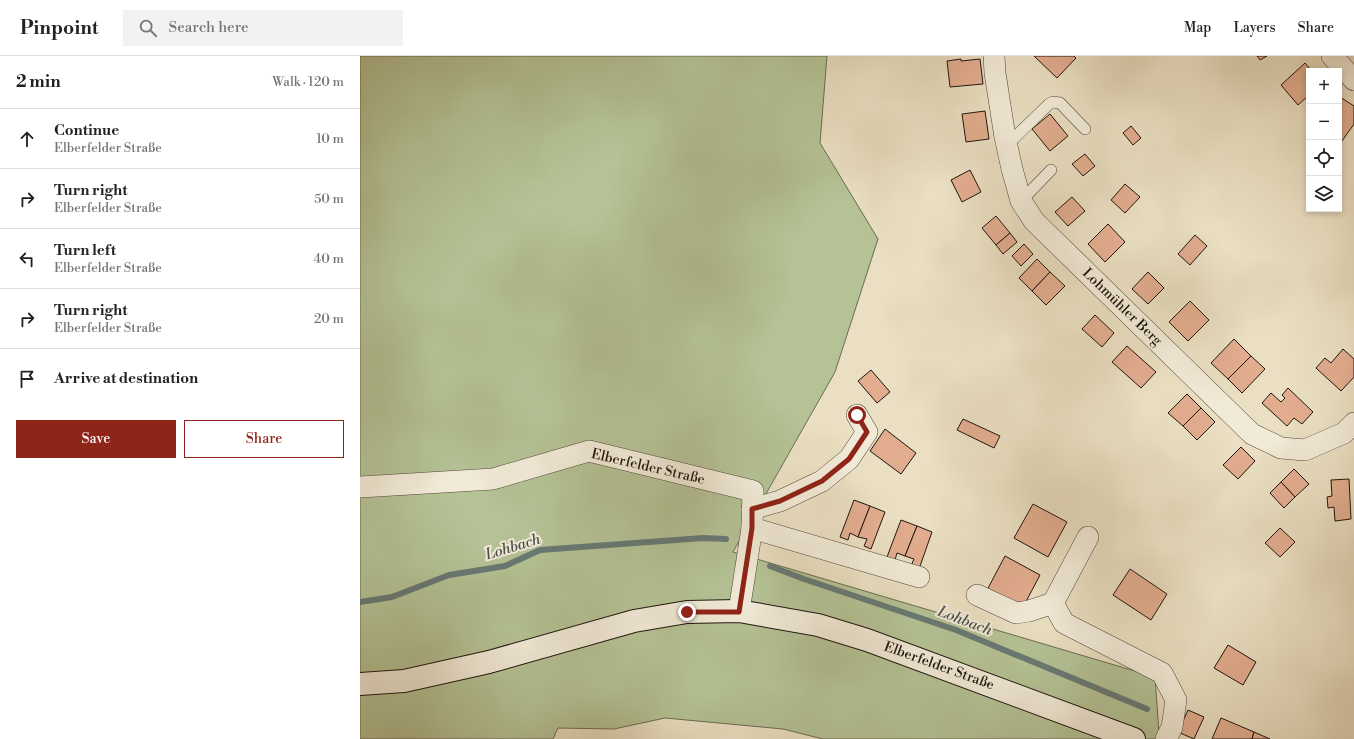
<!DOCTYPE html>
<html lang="en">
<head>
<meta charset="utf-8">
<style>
  body { margin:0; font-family:"Libre Bodoni",serif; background:#f2f2f2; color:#222 }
  .controls { position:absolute; right:12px; top:12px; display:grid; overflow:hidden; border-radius:0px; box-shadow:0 2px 6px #0003 }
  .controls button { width:36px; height:36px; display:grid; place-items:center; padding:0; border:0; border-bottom:1px solid #e0e0e0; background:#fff; color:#222; font:20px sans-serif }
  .stop { position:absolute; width:12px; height:12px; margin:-9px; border:3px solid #8f2418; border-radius:50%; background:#fff }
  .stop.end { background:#8f2418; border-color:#fff; box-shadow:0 1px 4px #0008 }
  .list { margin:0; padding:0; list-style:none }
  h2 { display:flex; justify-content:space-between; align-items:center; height:52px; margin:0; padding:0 16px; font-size:17px }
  h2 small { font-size:13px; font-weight:400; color:#767676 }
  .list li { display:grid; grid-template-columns:26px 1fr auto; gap:12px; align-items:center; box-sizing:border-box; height:60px; padding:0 16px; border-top:1px solid #e0e0e0 }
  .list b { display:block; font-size:15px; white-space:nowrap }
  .list p { margin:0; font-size:13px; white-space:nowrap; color:#767676 }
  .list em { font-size:13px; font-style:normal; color:#767676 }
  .actions { display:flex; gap:8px; padding:12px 16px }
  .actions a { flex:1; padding:9px 0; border:1px solid #8f2418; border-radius:0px; text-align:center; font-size:14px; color:#8f2418 }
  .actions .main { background:#8f2418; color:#fff }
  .icon { flex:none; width:22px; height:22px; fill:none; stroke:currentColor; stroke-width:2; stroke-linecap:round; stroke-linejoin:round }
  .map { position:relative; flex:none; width:994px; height:683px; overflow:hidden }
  header { display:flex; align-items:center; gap:24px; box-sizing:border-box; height:56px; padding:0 20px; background:#fff; border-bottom:1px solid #e0e0e0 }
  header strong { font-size:19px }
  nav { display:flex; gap:22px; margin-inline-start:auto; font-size:14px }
  .search { width:280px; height:36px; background:#f2f2f2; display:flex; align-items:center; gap:10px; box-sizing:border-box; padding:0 14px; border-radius:0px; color:#767676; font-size:15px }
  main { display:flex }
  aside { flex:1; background:#fff }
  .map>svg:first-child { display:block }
  .green { fill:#b4c295; stroke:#6a6b52 }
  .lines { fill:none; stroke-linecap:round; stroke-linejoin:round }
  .stream { stroke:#687974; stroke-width:6 }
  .building { fill:#e2ad8f; stroke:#1f140f }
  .service-casing { stroke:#52473c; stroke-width:12 }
  .minor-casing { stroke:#52473c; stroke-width:22 }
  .secondary-casing { stroke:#1f140f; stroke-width:24 }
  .service { stroke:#f1ead7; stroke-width:11 }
  .minor { stroke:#f1ead7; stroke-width:21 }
  .secondary { stroke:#f1ead7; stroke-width:22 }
  .route { stroke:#8f2418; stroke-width:5 }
  .labels { text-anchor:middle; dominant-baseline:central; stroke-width:4; stroke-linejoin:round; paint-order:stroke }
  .street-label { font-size:14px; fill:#1f140f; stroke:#f1ead7 }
  .water-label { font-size:15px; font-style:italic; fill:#494f4a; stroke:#f1ead7 }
</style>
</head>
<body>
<header>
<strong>Pinpoint</strong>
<div class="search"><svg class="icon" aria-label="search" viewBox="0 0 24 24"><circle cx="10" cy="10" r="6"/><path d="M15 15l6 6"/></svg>Search here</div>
<nav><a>Map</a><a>Layers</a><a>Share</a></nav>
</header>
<main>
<aside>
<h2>2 min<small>Walk · 120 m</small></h2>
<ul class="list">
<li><svg class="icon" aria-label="ahead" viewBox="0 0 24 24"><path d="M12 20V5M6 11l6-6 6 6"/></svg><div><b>Continue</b><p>Elberfelder Straße</p></div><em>10 m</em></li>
<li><svg class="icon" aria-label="right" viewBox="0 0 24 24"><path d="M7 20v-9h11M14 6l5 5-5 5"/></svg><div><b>Turn right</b><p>Elberfelder Straße</p></div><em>50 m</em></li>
<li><svg class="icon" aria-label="left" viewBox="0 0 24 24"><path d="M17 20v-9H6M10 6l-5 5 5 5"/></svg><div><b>Turn left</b><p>Elberfelder Straße</p></div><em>40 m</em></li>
<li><svg class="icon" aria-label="right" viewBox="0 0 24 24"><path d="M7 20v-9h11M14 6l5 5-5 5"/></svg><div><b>Turn right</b><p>Elberfelder Straße</p></div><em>20 m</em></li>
<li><svg class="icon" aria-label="arrive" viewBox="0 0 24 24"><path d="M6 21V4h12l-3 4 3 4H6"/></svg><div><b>Arrive at destination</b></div></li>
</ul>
<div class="actions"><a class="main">Save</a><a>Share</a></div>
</aside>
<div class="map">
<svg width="994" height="683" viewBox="0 0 994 683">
  <rect width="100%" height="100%" fill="#eadfc2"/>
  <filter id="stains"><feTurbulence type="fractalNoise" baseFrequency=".005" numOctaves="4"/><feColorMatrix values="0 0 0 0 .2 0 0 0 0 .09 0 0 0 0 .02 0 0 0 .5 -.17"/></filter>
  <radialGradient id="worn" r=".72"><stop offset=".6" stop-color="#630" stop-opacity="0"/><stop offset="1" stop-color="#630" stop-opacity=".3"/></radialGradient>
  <polygon class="green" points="0,0 467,0 460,87 518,183 475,316 373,496 795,621 799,677 795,683 463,683 423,673 305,662 254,673 198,672 193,683 0,683"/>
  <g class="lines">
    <g class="stream">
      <polyline points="410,510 444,523 596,574 787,653"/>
      <polyline points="0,546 32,541 89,519 145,510 180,494 343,482 366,483"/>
    </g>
  </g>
  <g class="building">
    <polygon points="674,0 714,0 716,2 697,22"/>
    <polygon points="897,0 907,0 900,4"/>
    <polygon points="601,3 601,5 620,3 623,28 590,31 587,5"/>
    <polygon points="945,7 952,15 949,15 949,39 938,49 921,29"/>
    <polygon points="980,41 994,50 994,68 982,85 979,82 979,43"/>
    <polygon points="625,55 629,83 606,86 602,58"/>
    <polygon points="690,58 708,80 690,95 672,73"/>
    <polygon points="771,70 781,82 773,89 763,77"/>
    <polygon points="725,98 735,110 723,120 712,108"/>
    <polygon points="610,114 621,136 602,146 591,124"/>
    <polygon points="765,128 780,141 765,157 751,144"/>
    <polygon points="712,141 725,155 708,170 695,156"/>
    <polygon points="636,160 650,177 636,189 622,172"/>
    <polygon points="748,168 765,186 745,206 728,188"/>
    <polygon points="650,177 657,186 643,198 636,189"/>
    <polygon points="835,179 847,190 830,209 818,198"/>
    <polygon points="664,188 673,198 661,210 652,200"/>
    <polygon points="677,203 690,216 672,235 659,222"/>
    <polygon points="690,216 705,230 686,249 672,235"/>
    <polygon points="788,216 804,232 788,248 772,233"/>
    <polygon points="830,245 849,264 828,285 809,266"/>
    <polygon points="735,259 754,277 742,291 722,273"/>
    <polygon points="874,283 891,300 868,323 851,307"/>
    <polygon points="767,290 796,316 781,332 752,306"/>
    <polygon points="983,293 994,303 994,321 981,335 956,312 965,302 971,307"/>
    <polygon points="891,300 905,313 882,337 868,323"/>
    <polygon points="511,314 530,336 517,347 498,325"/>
    <polygon points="928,332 953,356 942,368 934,362 927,370 902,347 911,337 921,346 925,342 922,339"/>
    <polygon points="827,338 841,352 823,370 808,357"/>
    <polygon points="841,352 855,366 837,384 823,370"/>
    <polygon points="603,363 640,380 634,392 597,374"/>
    <polygon points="525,373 556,397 541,418 510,395"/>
    <polygon points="881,391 895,405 878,423 863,409"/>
    <polygon points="934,413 949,428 935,441 921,426"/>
    <polygon points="989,423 991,463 975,465 974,451 968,452 967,441 972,440 971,424"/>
    <polygon points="921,426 935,441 924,452 910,437"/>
    <polygon points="494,444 510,450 498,481 490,477 488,484 480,481"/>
    <polygon points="673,448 707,466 688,501 654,482"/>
    <polygon points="510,450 525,456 511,493 504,490 507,483 498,481"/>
    <polygon points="541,464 557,470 545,500 537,497 535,504 527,501"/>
    <polygon points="557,470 572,476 559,513 551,510 554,503 545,500"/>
    <polygon points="920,472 935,486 920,501 905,487"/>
    <polygon points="645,500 680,519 661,555 626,536"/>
    <polygon points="770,513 807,538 791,564 753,539"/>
    <polygon points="868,589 896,606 883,629 854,612"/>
    <polygon points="828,654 844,661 834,683 818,676"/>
    <polygon points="861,662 894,676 892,683 852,683"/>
    <polygon points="894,676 910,683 892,683"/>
  </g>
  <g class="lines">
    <defs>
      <g id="service">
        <polyline points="647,89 689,48 693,46 700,47 725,73"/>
        <polyline points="661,145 691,114"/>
      </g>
      <g id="minor">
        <polyline points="634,0 635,17 645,81 652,113 661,145 674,165 892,378 921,392 945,394 984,377 994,367"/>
        <polyline points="972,0 994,24"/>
        <polyline points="0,431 133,423 229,395 393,435 392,472 379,555"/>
        <polyline points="392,453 420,445 462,425 489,403 507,376 497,359"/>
        <polyline points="392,472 559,521"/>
        <polyline points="728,481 693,547 704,567 802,617 816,644 812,671 806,683"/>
        <polyline points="617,539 656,557 669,555 693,547"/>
      </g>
      <polyline id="secondary" points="0,628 44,625 129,606 274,565 327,556 379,555 458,569 507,584 774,683"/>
    </defs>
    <use href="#service" class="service-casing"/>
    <use href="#minor" class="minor-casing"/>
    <use href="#secondary" class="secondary-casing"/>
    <use href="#service" class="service"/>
    <use href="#minor" class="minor"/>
    <use href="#secondary" class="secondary"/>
  </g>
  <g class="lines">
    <polyline class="route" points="327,556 379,556 392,472 392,453 420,445 462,425 489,403 507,376 497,359"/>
  </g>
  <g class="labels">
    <g class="street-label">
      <text transform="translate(762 251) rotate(44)">Lohmühler Berg</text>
      <text transform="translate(288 411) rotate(13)">Elberfelder Straße</text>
      <text transform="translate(579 610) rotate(20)">Elberfelder Straße</text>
    </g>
    <g class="water-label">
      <text transform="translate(153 491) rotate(-17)">Lohbach</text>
      <text transform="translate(605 565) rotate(21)">Lohbach</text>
    </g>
  </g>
  <rect width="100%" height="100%" filter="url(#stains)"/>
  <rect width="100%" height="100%" fill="url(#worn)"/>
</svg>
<div class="controls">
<button>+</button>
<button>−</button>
<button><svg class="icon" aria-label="locate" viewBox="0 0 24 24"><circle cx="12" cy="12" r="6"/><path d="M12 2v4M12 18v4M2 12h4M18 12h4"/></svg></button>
<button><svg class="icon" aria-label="layers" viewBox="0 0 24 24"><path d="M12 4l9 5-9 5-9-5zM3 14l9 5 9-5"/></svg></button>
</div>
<div class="stop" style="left:497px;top:359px"></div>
<div class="stop end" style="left:327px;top:556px"></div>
</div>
</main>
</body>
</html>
